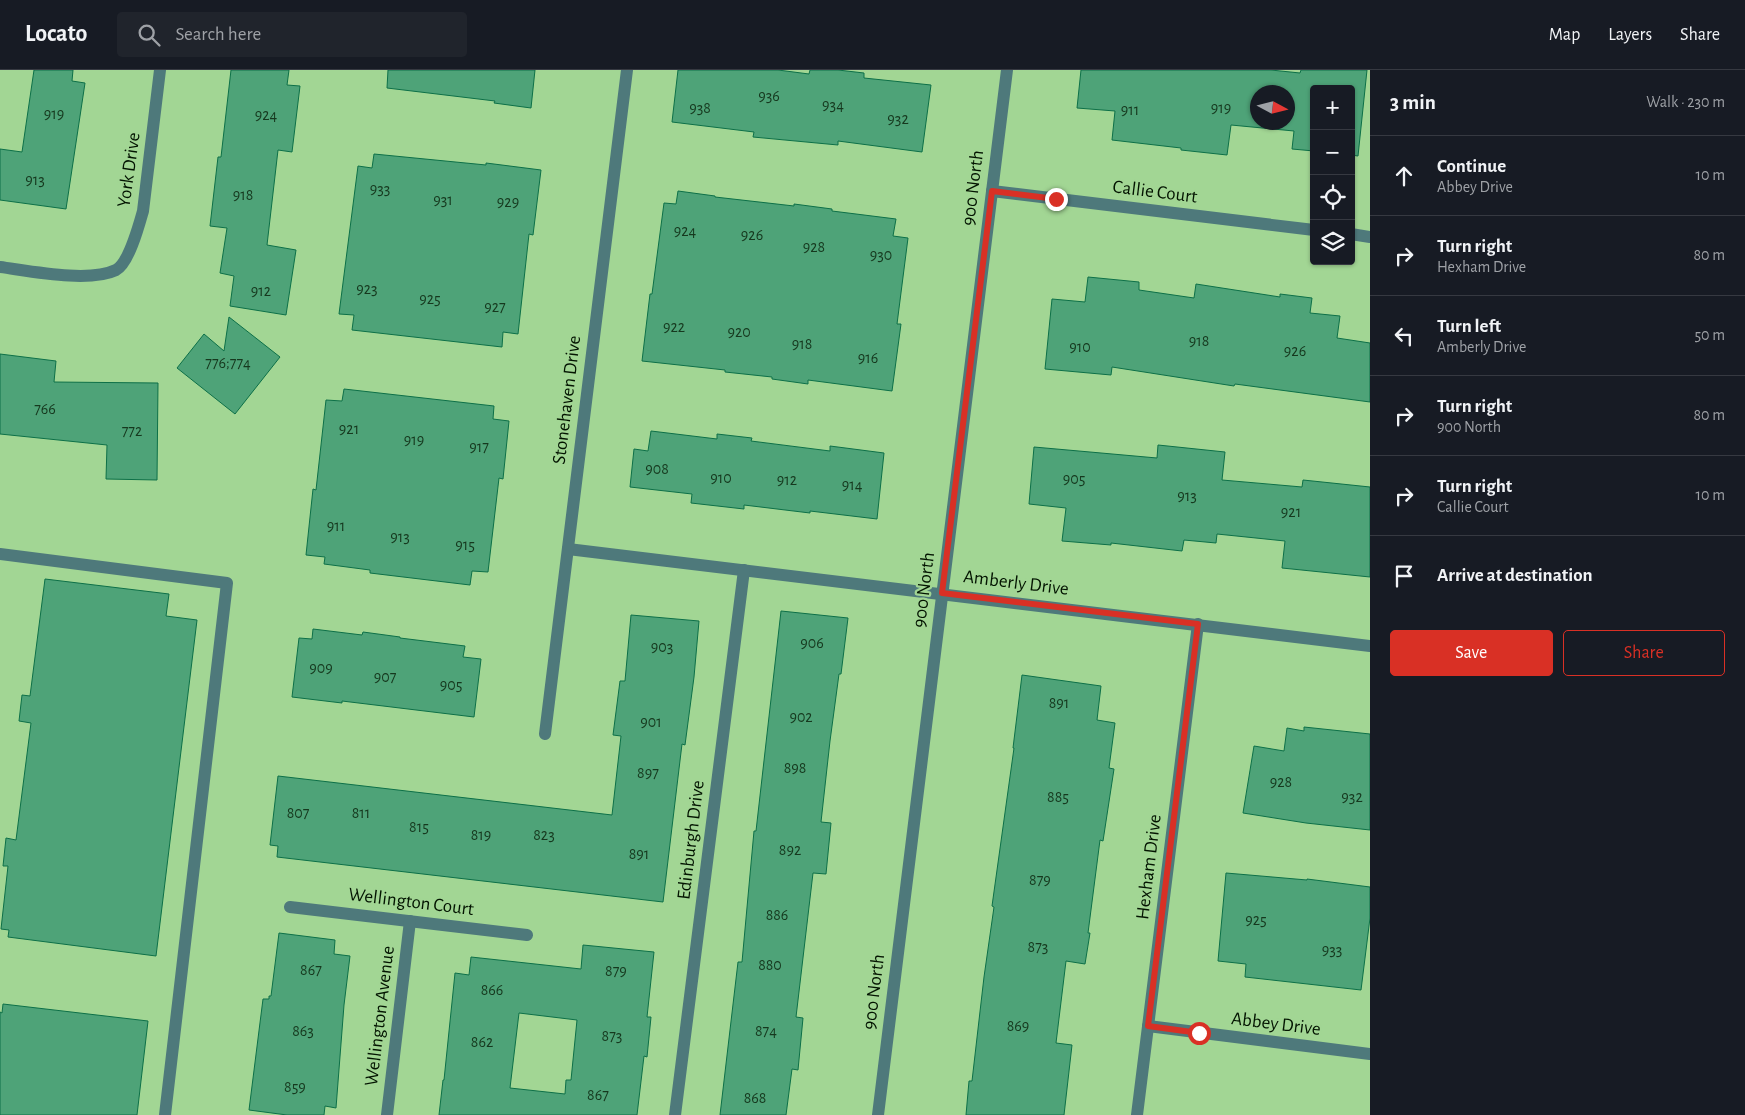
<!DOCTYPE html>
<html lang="en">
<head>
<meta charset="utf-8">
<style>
  body { margin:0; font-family:"Alegreya Sans",sans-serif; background:#20242c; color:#f1f3f6 }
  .controls { position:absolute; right:15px; top:15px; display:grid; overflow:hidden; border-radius:5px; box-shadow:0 1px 4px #0004 }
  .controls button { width:45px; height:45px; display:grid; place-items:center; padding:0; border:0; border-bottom:1px solid #363941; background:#171b24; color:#f1f3f6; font:25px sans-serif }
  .compass { position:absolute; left:1250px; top:15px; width:45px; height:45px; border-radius:50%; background:#171b24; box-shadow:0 1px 4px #0004; rotate:97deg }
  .stop { position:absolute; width:15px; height:15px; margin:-11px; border:4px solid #d93025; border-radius:50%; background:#fff }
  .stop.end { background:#d93025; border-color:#fff; box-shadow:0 1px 5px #0008 }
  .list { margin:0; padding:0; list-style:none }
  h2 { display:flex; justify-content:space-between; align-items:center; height:65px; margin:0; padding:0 20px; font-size:21px }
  h2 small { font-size:16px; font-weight:400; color:#9ea1a6 }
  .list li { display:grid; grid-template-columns:32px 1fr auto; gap:15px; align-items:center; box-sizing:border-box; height:80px; padding:0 20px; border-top:1px solid #363941 }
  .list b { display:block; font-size:19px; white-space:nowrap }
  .list p { margin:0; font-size:16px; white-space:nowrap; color:#9ea1a6 }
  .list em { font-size:16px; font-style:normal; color:#9ea1a6 }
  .actions { display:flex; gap:10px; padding:15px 20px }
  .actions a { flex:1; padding:11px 0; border:1px solid #d93025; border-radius:5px; text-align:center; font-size:18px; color:#d93025 }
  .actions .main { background:#d93025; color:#fff }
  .icon { flex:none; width:28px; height:28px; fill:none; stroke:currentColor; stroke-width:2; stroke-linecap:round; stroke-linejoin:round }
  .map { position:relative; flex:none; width:1370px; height:1045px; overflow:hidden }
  header { display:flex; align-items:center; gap:30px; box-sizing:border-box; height:70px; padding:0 25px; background:#171b24; border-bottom:1px solid #363941 }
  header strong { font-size:24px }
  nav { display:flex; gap:28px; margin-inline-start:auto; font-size:18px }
  .search { width:350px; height:45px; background:#20242c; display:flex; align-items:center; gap:12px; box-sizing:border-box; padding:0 18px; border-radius:5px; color:#9ea1a6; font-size:19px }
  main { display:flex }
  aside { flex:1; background:#171b24 }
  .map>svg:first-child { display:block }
  .building { fill:#4ea378; stroke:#0d7048; fill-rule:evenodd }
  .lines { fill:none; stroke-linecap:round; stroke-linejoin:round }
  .minor { stroke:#4e797b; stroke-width:12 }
  .route { stroke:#d93025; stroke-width:6 }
  .labels { text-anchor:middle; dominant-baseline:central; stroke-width:4.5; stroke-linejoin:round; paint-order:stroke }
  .number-label { font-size:16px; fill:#16381e }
  .street-label { font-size:19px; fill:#031400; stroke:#a2d694 }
</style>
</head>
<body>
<header>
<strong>Locato</strong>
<div class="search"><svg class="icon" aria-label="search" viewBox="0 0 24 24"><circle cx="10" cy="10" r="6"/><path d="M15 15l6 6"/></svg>Search here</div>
<nav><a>Map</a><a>Layers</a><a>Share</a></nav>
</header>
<main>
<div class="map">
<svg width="1370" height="1045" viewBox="0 0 1370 1045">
  <rect width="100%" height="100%" fill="#a2d694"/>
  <g class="building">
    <polygon points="34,0 73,0 72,11 85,13 66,139 0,130 0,79 22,82"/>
    <polygon points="231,0 289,0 287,15 300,16 292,82 278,80 267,175 296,180 286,245 230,236 234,206 220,203 227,158 210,156 218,87 221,87"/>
    <polygon points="388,0 535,0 531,38 494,33 495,31 387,18"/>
    <polygon points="678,0 778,0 809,4 810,0 838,0 864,3 864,8 931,15 922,82 838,71 838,75 753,67 754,62 672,52"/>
    <path d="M1081 0H1271L1300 3 1301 0H1367L1358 86 1351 85V19H1314V81L1292 79 1294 61 1231 55 1227 85 1181 80V78L1112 70 1115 41 1077 38ZM1258 22H1288V52H1258Z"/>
    <polygon points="374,84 486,95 486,93 541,100 533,165 529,164 518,264 503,262 502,277 352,260 354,245 339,244 358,96 372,98"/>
    <polygon points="678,121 715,126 715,127 794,136 794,134 832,139 832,141 896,149 893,166 908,168 897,254 901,254 892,321 808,310 808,314 772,309 772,307 725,302 725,300 642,291 650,224 652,224 664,133 676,134"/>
    <polygon points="1088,207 1139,212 1139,220 1194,228 1196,214 1280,227 1280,224 1312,228 1310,243 1340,246 1337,268 1370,273 1370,332 1235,314 1234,316 1112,297 1111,305 1045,299 1052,229 1085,232"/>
    <polygon points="229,247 280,287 235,344 177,298 204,264 224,281"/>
    <polygon points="0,284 56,291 54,312 158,313 157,410 106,409 107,375 0,364"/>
    <polygon points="344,319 494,336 493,349 509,351 503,409 499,408 488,502 472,501 470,515 370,503 370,500 324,494 325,487 306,485 313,419 316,420 326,330 342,331"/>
    <polygon points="651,361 717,369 717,364 752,368 751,371 830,381 830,376 884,383 877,449 810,441 810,443 744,435 744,439 691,433 692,424 630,417 634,379 648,381"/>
    <polygon points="1158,375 1225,382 1222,410 1302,417 1303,410 1370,417 1370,507 1282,498 1285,471 1217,464 1216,473 1184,470 1182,481 1111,473 1111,475 1062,471 1066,438 1029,434 1034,377 1157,388"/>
    <polygon points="45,509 169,524 166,546 197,550 156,886 8,867 9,860 1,859 8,796 3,796 6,768 16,770 31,653 19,651 22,625 30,626"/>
    <polygon points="781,541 848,548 841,604 839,604 830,671 821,752 831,753 826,804 813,803 796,947 803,948 798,1000 792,999 786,1045 720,1045 738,892 742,892 754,761 756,761"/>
    <polygon points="631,545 699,551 694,607 685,675 682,674 663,832 277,787 278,776 270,775 278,706 612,745 621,666 613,665 620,611 625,611"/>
    <polygon points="313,559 362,565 363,562 400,567 400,568 465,576 463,587 481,589 474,647 342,631 342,633 292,627 299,568 312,569"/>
    <polygon points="1022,605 1101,616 1097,650 1115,653 1109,698 1114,699 1103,771 1100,770 1088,863 1090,863 1085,894 1066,891 1056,973 1072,975 1064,1045 966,1045 969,1011 972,1011 984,907 994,837 992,836 1014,678 1013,678"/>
    <polygon points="1304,657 1370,664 1370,760 1306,753 1243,743 1254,676 1284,681 1287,658 1304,661"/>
    <polygon points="1226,803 1307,810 1307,809 1370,817 1370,848 1361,920 1245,907 1246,894 1218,891"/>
    <polygon points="279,863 335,870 334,884 350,886 344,935 336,1038 325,1036 324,1045 287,1045 249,1040 263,929 269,929 269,926 271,926"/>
    <path d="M583 875 654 882 647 947H651L647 987 644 986 637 1045H439L443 1010H444L455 903 469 905 471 887 581 899ZM519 943 577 950 571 1010H566L565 1024 510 1018Z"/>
    <polygon points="3,934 148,951 137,1045 0,1045 0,942 2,943"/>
  </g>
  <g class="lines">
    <g class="minor">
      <polyline points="992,121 1314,160"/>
      <polyline points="1351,164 1370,167"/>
      <path d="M0 197C30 201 89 213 116 200 129 193 139 155 143 141L160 0"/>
      <polyline points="568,479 1370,576"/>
      <polyline points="0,484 227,513 165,1045"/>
      <polyline points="545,664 627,0"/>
      <polyline points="290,837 527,865"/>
      <polyline points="1148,956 1370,984"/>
      <polyline points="387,1045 410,851"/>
      <polyline points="675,1045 744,500"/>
      <polyline points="878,1045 1007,0"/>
      <polyline points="1137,1045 1198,554"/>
    </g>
  </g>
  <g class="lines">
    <polyline class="route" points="1056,129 992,121 942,523 1198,554 1148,956 1199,963"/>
  </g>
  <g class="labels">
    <g class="number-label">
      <text x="769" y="26">936</text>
      <text x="833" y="35">934</text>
      <text x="700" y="38">938</text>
      <text x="1221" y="38">919</text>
      <text x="1130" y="40">911</text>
      <text x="54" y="44">919</text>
      <text x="266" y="45">924</text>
      <text x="898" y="49">932</text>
      <text x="35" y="110">913</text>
      <text x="380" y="119">933</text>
      <text x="243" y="125">918</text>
      <text x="443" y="130">931</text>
      <text x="508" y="132">929</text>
      <text x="685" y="161">924</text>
      <text x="752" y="165">926</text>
      <text x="814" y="177">928</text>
      <text x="881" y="185">930</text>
      <text x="367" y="219">923</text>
      <text x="261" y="221">912</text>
      <text x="430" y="229">925</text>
      <text x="495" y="237">927</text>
      <text x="674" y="257">922</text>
      <text x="739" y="262">920</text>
      <text x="1199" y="271">918</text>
      <text x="802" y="274">918</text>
      <text x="1080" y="277">910</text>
      <text x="1295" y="281">926</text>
      <text x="868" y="288">916</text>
      <text x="228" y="293">776;774</text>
      <text x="45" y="339">766</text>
      <text x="349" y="359">921</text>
      <text x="132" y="361">772</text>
      <text x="414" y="370">919</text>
      <text x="479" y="377">917</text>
      <text x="657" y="399">908</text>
      <text x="721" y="408">910</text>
      <text x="1074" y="409">905</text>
      <text x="787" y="410">912</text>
      <text x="852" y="415">914</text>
      <text x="1187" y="426">913</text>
      <text x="1291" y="442">921</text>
      <text x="336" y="456">911</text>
      <text x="400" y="467">913</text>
      <text x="465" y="475">915</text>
      <text x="812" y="573">906</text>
      <text x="662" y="577">903</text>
      <text x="321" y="598">909</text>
      <text x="385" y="607">907</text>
      <text x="451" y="615">905</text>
      <text x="1059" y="633">891</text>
      <text x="801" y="647">902</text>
      <text x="651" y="652">901</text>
      <text x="795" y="698">898</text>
      <text x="648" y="703">897</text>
      <text x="1281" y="712">928</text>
      <text x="1058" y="727">885</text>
      <text x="1352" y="727">932</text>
      <text x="298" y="743">807</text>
      <text x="361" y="743">811</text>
      <text x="419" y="757">815</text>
      <text x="481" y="765">819</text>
      <text x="544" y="765">823</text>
      <text x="790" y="780">892</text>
      <text x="639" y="784">891</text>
      <text x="1040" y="810">879</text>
      <text x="777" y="845">886</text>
      <text x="1256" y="850">925</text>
      <text x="1038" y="877">873</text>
      <text x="1332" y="880">933</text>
      <text x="770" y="895">880</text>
      <text x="311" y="900">867</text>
      <text x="616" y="901">879</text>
      <text x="492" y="920">866</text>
      <text x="1018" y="956">869</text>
      <text x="303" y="961">863</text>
      <text x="766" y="961">874</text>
      <text x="612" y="966">873</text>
      <text x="482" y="972">862</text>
      <text x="295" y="1017">859</text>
      <text x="598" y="1025">867</text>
      <text x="755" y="1028">868</text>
    </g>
    <g class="street-label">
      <text transform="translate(129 100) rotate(-82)">York Drive</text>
      <text transform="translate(973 118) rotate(-83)">900 North</text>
      <text transform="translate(1155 122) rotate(7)">Callie Court</text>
      <text transform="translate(567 330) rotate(-83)">Stonehaven Drive</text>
      <text transform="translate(1016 513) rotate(7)">Amberly Drive</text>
      <text transform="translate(924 520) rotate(-83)">900 North</text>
      <text transform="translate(691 770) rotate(-83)">Edinburgh Drive</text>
      <text transform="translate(1149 797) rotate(-83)">Hexham Drive</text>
      <text transform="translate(411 832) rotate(7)">Wellington Court</text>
      <text transform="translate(874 922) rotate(-83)">900 North</text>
      <text transform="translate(380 946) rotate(-83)">Wellington Avenue</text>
      <text transform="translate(1276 954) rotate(7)">Abbey Drive</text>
    </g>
  </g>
</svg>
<div class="controls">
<button>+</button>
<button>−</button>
<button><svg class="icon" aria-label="locate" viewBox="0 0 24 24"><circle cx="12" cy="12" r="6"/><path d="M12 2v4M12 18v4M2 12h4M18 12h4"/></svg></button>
<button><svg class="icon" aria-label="layers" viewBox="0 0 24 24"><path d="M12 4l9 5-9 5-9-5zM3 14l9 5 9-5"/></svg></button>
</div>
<svg class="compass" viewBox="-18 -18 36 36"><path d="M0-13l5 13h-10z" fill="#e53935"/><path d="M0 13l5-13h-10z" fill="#9ea1a6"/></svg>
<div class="stop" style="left:1199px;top:963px"></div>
<div class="stop end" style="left:1056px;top:129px"></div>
</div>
<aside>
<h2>3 min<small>Walk · 230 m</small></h2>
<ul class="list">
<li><svg class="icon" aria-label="ahead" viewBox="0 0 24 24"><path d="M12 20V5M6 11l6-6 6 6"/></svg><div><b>Continue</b><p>Abbey Drive</p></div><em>10 m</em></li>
<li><svg class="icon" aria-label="right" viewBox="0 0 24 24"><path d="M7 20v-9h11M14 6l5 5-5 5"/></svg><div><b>Turn right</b><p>Hexham Drive</p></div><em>80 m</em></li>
<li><svg class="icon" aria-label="left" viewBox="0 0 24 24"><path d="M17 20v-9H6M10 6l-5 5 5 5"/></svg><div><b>Turn left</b><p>Amberly Drive</p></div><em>50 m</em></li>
<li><svg class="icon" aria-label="right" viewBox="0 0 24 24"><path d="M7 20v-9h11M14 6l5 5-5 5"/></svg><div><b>Turn right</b><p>900 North</p></div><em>80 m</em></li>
<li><svg class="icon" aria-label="right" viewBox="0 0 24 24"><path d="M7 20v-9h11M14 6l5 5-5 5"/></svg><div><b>Turn right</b><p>Callie Court</p></div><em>10 m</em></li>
<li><svg class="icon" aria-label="arrive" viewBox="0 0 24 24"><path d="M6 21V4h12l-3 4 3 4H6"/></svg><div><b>Arrive at destination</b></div></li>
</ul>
<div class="actions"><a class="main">Save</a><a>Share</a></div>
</aside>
</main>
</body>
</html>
